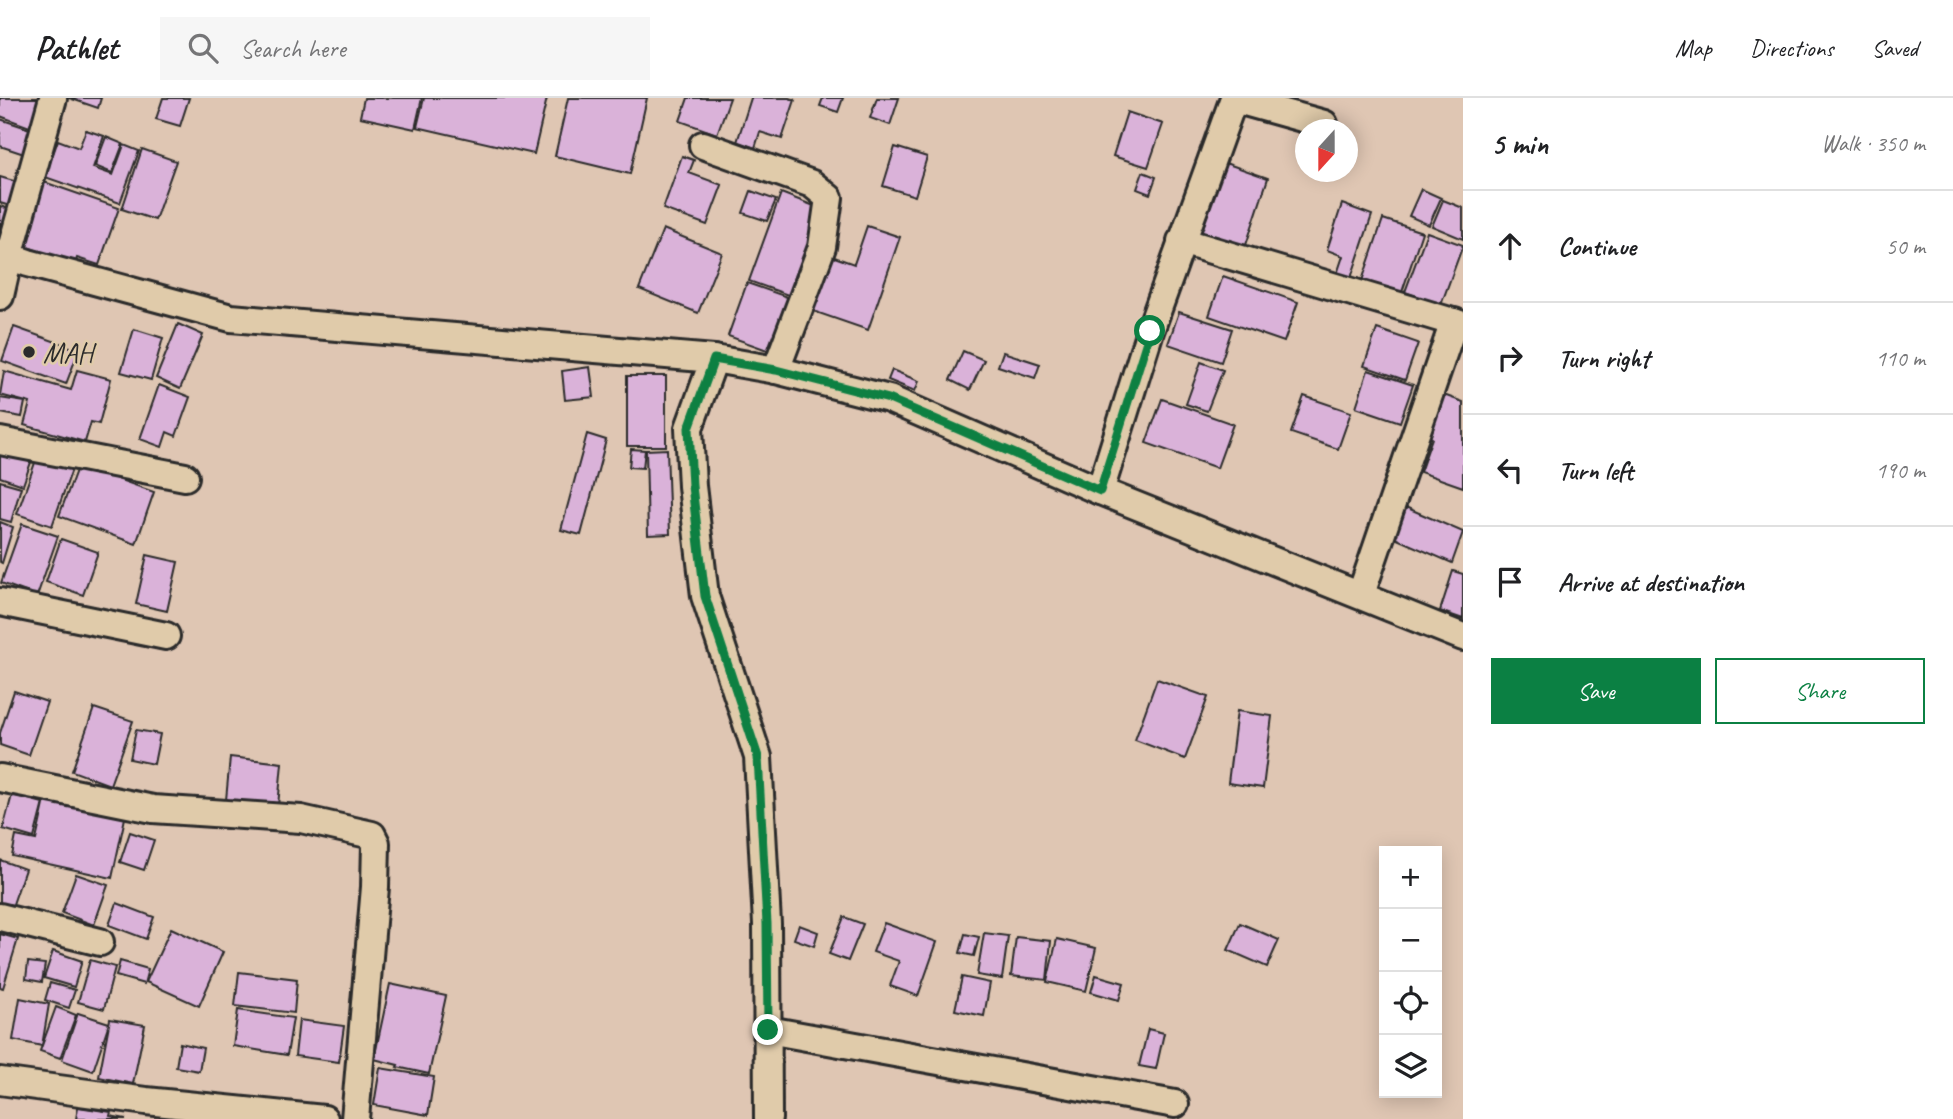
<!DOCTYPE html>
<html lang="en">
<head>
<meta charset="utf-8">
<style>
  body { margin:0; font-family:Caveat,sans-serif; background:#f6f6f6; color:#202124 }
  .controls { position:absolute; right:21px; bottom:21px; display:grid; overflow:hidden; border-radius:0px; box-shadow:0 4px 18px #0003 }
  .controls button { width:63px; height:63px; display:grid; place-items:center; padding:0; border:0; border-bottom:2px solid #e0e0e0; background:#fff; color:#202124; font:35px sans-serif }
  .compass { position:absolute; left:1295px; top:21px; width:63px; height:63px; border-radius:50%; background:#fff; box-shadow:0 4px 18px #0003; rotate:201deg }
  .stop { position:absolute; width:21px; height:21px; margin:-16px; border:5px solid #0b8043; border-radius:50%; background:#fff }
  .stop.end { background:#0b8043; border-color:#fff; box-shadow:0 2px 7px #0008 }
  .list { margin:0; padding:0; list-style:none }
  h2 { display:flex; justify-content:space-between; align-items:center; height:91px; margin:0; padding:0 28px; font-size:30px }
  h2 small { font-size:23px; font-weight:400; color:#757577 }
  .list li { display:grid; grid-template-columns:46px 1fr auto; gap:21px; align-items:center; box-sizing:border-box; height:112px; padding:0 28px; border-top:2px solid #e0e0e0 }
  .list b { display:block; font-size:26px; white-space:nowrap }
  .list em { font-size:23px; font-style:normal; color:#757577 }
  .actions { display:flex; gap:14px; padding:21px 28px }
  .actions a { flex:1; padding:16px 0; border:2px solid #0b8043; border-radius:0px; text-align:center; font-size:24px; color:#0b8043 }
  .actions .main { background:#0b8043; color:#fff }
  .icon { flex:none; width:38px; height:38px; fill:none; stroke:currentColor; stroke-width:2; stroke-linecap:round; stroke-linejoin:round }
  .map { position:relative; flex:none; width:1463px; height:1021px; overflow:hidden }
  header { display:flex; align-items:center; gap:42px; box-sizing:border-box; height:98px; padding:0 35px; background:#fff; border-bottom:2px solid #e0e0e0 }
  header strong { font-size:33px }
  nav { display:flex; gap:38px; margin-inline-start:auto; font-size:24px }
  .search { width:490px; height:63px; background:#f6f6f6; display:flex; align-items:center; gap:18px; box-sizing:border-box; padding:0 24px; border-radius:0px; color:#757577; font-size:26px }
  main { display:flex }
  aside { flex:1; background:#fff }
  .map>svg:first-child { display:block }
  .building { fill:#dab2d9; stroke:#2b2b2b; stroke-width:2 }
  .lines { fill:none; stroke-linecap:round; stroke-linejoin:round }
  .minor-casing { stroke:#2b2b2b; stroke-width:32 }
  .minor { stroke:#e0cbaa; stroke-width:26 }
  .route { stroke:#0b8043; stroke-width:9 }
  .poi-dot { fill:#2b2b2b; stroke:#e0cbaa; stroke-width:2.5 }
  .labels { text-anchor:middle; dominant-baseline:central; stroke-width:5; stroke-linejoin:round; paint-order:stroke }
  .poi-label { font-size:28px; fill:#2b2b2b; stroke:#e0cbaa; text-anchor:start }
</style>
</head>
<body>
<header>
<strong>Pathlet</strong>
<div class="search"><svg class="icon" aria-label="search" viewBox="0 0 24 24"><circle cx="10" cy="10" r="6"/><path d="M15 15l6 6"/></svg>Search here</div>
<nav><a>Map</a><a>Directions</a><a>Saved</a></nav>
</header>
<main>
<div class="map">
<svg width="1463" height="1021" viewBox="0 0 1463 1021">
  <rect width="100%" height="100%" fill="#dfc6b3"/>
  <filter id="ink" filterUnits="userSpaceOnUse"><feTurbulence type="fractalNoise" baseFrequency=".0143" numOctaves="2"/><feDisplacementMap in="SourceGraphic" scale="14" xChannelSelector="R" yChannelSelector="G"/><feConvolveMatrix kernelMatrix="1 2 1 2 8 2 1 2 1" color-interpolation-filters="sRGB"/></filter>
  <g filter="url(#ink)">
    <g class="building">
      <polygon points="0,0 46,0 35,31 0,18"/>
      <polygon points="69,0 101,0 98,10"/>
      <polygon points="163,0 189,0 180,28 156,21"/>
      <polygon points="364,0 422,0 415,31 360,19"/>
      <polygon points="424,0 547,0 534,56 417,29"/>
      <polygon points="568,0 647,0 630,76 555,58"/>
      <polygon points="688,0 730,0 717,36 680,23"/>
      <polygon points="751,0 789,0 795,2 782,41 760,34 755,50 737,44"/>
      <polygon points="823,0 843,0 838,14 820,8"/>
      <polygon points="877,0 899,0 890,27 870,20"/>
      <polygon points="1127,14 1163,26 1148,69 1113,58"/>
      <polygon points="0,21 39,34 30,58 0,48"/>
      <polygon points="86,32 104,38 93,70 113,77 124,47 139,53 120,105 45,79 58,42 79,50"/>
      <polygon points="106,39 123,46 112,75 95,68"/>
      <polygon points="895,49 927,59 915,98 883,88"/>
      <polygon points="142,51 176,63 155,122 122,111"/>
      <polygon points="682,58 694,62 689,75 722,87 707,127 663,111"/>
      <polygon points="1225,65 1268,80 1245,150 1201,135"/>
      <polygon points="1143,74 1156,79 1150,96 1137,91"/>
      <polygon points="0,79 17,84 10,108 0,105"/>
      <polygon points="44,84 119,110 99,167 77,160 75,166 22,147"/>
      <polygon points="1421,91 1441,100 1429,127 1409,118"/>
      <polygon points="751,93 776,102 767,123 743,115"/>
      <polygon points="781,95 822,111 791,198 749,183"/>
      <polygon points="1443,102 1463,110 1463,141 1432,128"/>
      <polygon points="1342,106 1372,117 1351,180 1337,176 1343,158 1327,152"/>
      <polygon points="0,108 12,112 3,139 0,138"/>
      <polygon points="1383,121 1422,134 1401,197 1362,183"/>
      <polygon points="867,128 900,139 868,232 807,211 826,156 854,166"/>
      <polygon points="663,131 722,155 698,215 639,191"/>
      <polygon points="1427,134 1463,147 1441,207 1405,194"/>
      <polygon points="1223,178 1298,204 1284,244 1209,218"/>
      <polygon points="747,185 790,200 770,253 728,238"/>
      <polygon points="1179,214 1232,231 1221,264 1168,246"/>
      <polygon points="178,226 203,237 180,291 156,280"/>
      <polygon points="14,229 79,252 66,286 2,263"/>
      <polygon points="134,231 163,240 151,282 121,274"/>
      <polygon points="1377,231 1418,245 1405,282 1364,268"/>
      <polygon points="963,253 984,262 970,292 950,282"/>
      <polygon points="1003,254 1040,266 1035,280 998,268"/>
      <polygon points="1201,264 1223,272 1207,313 1186,306"/>
      <polygon points="590,269 594,299 565,302 562,273"/>
      <polygon points="77,272 111,281 99,326 91,324 85,344 24,327 30,305 0,297 4,273 71,292"/>
      <polygon points="892,272 919,283 915,293 888,282"/>
      <polygon points="1368,272 1413,287 1400,324 1356,309"/>
      <rect x="627" y="278" width="39" height="70"/>
      <polygon points="159,287 190,299 176,338 167,334 162,349 140,341"/>
      <polygon points="1438,295 1463,304 1463,389 1420,374 1432,340 1424,337"/>
      <polygon points="1304,298 1351,314 1338,351 1291,335"/>
      <polygon points="0,300 25,304 22,319 0,315"/>
      <polygon points="1162,301 1233,326 1217,370 1146,345"/>
      <polygon points="587,336 606,342 581,437 561,432"/>
      <polygon points="631,351 645,352 643,370 629,369"/>
      <polygon points="667,351 670,436 648,437 646,352"/>
      <polygon points="0,353 31,364 23,387 0,379"/>
      <polygon points="37,359 72,371 52,428 17,416"/>
      <polygon points="78,367 154,394 136,446 59,418"/>
      <polygon points="0,383 21,389 11,424 0,421"/>
      <polygon points="1403,408 1463,434 1452,465 1390,438"/>
      <polygon points="0,424 13,429 2,465 0,464"/>
      <polygon points="22,426 58,438 37,498 1,485"/>
      <polygon points="61,441 98,454 83,497 46,484"/>
      <polygon points="147,457 178,464 167,513 136,506"/>
      <polygon points="1453,473 1463,476 1463,521 1440,513"/>
      <polygon points="1157,581 1208,599 1185,661 1135,642"/>
      <polygon points="14,593 47,604 29,657 0,647 0,635"/>
      <polygon points="94,610 133,623 110,687 72,673"/>
      <polygon points="1237,613 1272,618 1263,690 1228,685"/>
      <polygon points="136,632 160,636 154,666 130,661"/>
      <polygon points="230,659 282,665 278,708 226,702"/>
      <polygon points="12,697 43,705 34,740 3,731"/>
      <polygon points="45,702 125,720 112,780 12,758 16,738 36,742"/>
      <polygon points="130,734 154,742 144,772 120,764"/>
      <polygon points="0,762 25,771 12,809 0,805"/>
      <polygon points="76,776 108,787 94,827 62,815"/>
      <polygon points="117,805 154,819 146,841 109,827"/>
      <polygon points="844,819 863,826 848,863 829,856"/>
      <polygon points="884,825 937,844 918,898 890,888 899,863 873,854"/>
      <polygon points="1240,825 1279,842 1267,869 1228,852"/>
      <polygon points="799,827 818,834 814,848 794,841"/>
      <polygon points="171,830 223,854 199,908 146,884"/>
      <polygon points="984,835 1008,838 1002,881 977,877"/>
      <polygon points="0,836 18,841 3,890 0,889"/>
      <polygon points="965,836 979,839 974,858 960,855"/>
      <polygon points="1016,839 1051,843 1047,882 1011,878"/>
      <polygon points="1057,841 1096,850 1086,893 1047,884"/>
      <polygon points="53,853 82,863 74,889 44,880"/>
      <polygon points="90,862 115,869 104,911 78,904"/>
      <polygon points="120,863 148,871 144,886 116,878"/>
      <polygon points="28,864 45,866 42,884 26,881"/>
      <polygon points="239,874 297,881 294,915 235,908"/>
      <polygon points="1096,877 1124,885 1119,902 1091,894"/>
      <polygon points="962,879 990,885 984,918 955,912"/>
      <polygon points="50,885 75,892 69,910 45,902"/>
      <polygon points="390,886 446,898 429,976 397,969 398,967 374,961"/>
      <polygon points="20,900 49,906 42,948 13,942"/>
      <polygon points="56,909 76,917 60,960 40,953"/>
      <polygon points="238,912 293,920 287,957 233,948"/>
      <polygon points="78,915 109,925 93,973 62,962"/>
      <polygon points="110,921 145,927 133,986 99,979"/>
      <polygon points="299,922 344,928 339,964 295,958"/>
      <polygon points="1148,931 1164,935 1156,971 1139,968"/>
      <polygon points="180,945 203,950 199,973 176,969"/>
      <polygon points="380,970 434,979 428,1017 374,1007"/>
      <polygon points="78,1009 111,1014 110,1018 126,1021 76,1021"/>
    </g>
    <g class="lines">
      <defs>
        <g id="minor">
          <polyline points="1234,1 1324,26"/>
          <polyline points="703,47 812,86 829,100 822,149 776,272"/>
          <polyline points="1181,143 1463,227"/>
          <polyline points="0,155 28,165 231,220 714,261 689,330 692,388 705,498 758,659 767,826 768,1021"/>
          <polyline points="0,198 9,158 53,0"/>
          <polyline points="714,261 776,272 889,301 1100,393 1150,233 1234,0"/>
          <polyline points="0,343 185,379"/>
          <polyline points="1100,393 1463,539"/>
          <polyline points="1361,496 1454,224"/>
          <polyline points="0,504 166,538"/>
          <polyline points="0,680 153,711 301,721 372,737 376,745 375,789 355,1021"/>
          <polyline points="0,819 100,844"/>
          <polyline points="768,932 1175,1006"/>
          <polyline points="0,983 146,1003 324,1021"/>
        </g>
      </defs>
      <use href="#minor" class="minor-casing"/>
      <use href="#minor" class="minor"/>
    </g>
  </g>
  <g class="lines" filter="url(#ink)">
    <polyline class="route" points="768,932 767,826 758,659 705,498 692,388 689,330 714,261 776,272 889,301 1100,393 1150,233"/>
  </g>
  <circle class="poi-dot" cx="29" cy="254" r="7"/>
  <g class="labels">
    <g class="poi-label">
      <text x="43" y="254">MAH</text>
    </g>
  </g>
</svg>
<div class="controls">
<button>+</button>
<button>−</button>
<button><svg class="icon" aria-label="locate" viewBox="0 0 24 24"><circle cx="12" cy="12" r="6"/><path d="M12 2v4M12 18v4M2 12h4M18 12h4"/></svg></button>
<button><svg class="icon" aria-label="layers" viewBox="0 0 24 24"><path d="M12 4l9 5-9 5-9-5zM3 14l9 5 9-5"/></svg></button>
</div>
<svg class="compass" viewBox="-18 -18 36 36"><path d="M0-13l5 13h-10z" fill="#e53935"/><path d="M0 13l5-13h-10z" fill="#757577"/></svg>
<div class="stop" style="left:1150px;top:233px"></div>
<div class="stop end" style="left:768px;top:932px"></div>
</div>
<aside>
<h2>5 min<small>Walk · 350 m</small></h2>
<ul class="list">
<li><svg class="icon" aria-label="ahead" viewBox="0 0 24 24"><path d="M12 20V5M6 11l6-6 6 6"/></svg><div><b>Continue</b></div><em>50 m</em></li>
<li><svg class="icon" aria-label="right" viewBox="0 0 24 24"><path d="M7 20v-9h11M14 6l5 5-5 5"/></svg><div><b>Turn right</b></div><em>110 m</em></li>
<li><svg class="icon" aria-label="left" viewBox="0 0 24 24"><path d="M17 20v-9H6M10 6l-5 5 5 5"/></svg><div><b>Turn left</b></div><em>190 m</em></li>
<li><svg class="icon" aria-label="arrive" viewBox="0 0 24 24"><path d="M6 21V4h12l-3 4 3 4H6"/></svg><div><b>Arrive at destination</b></div></li>
</ul>
<div class="actions"><a class="main">Save</a><a>Share</a></div>
</aside>
</main>
</body>
</html>
